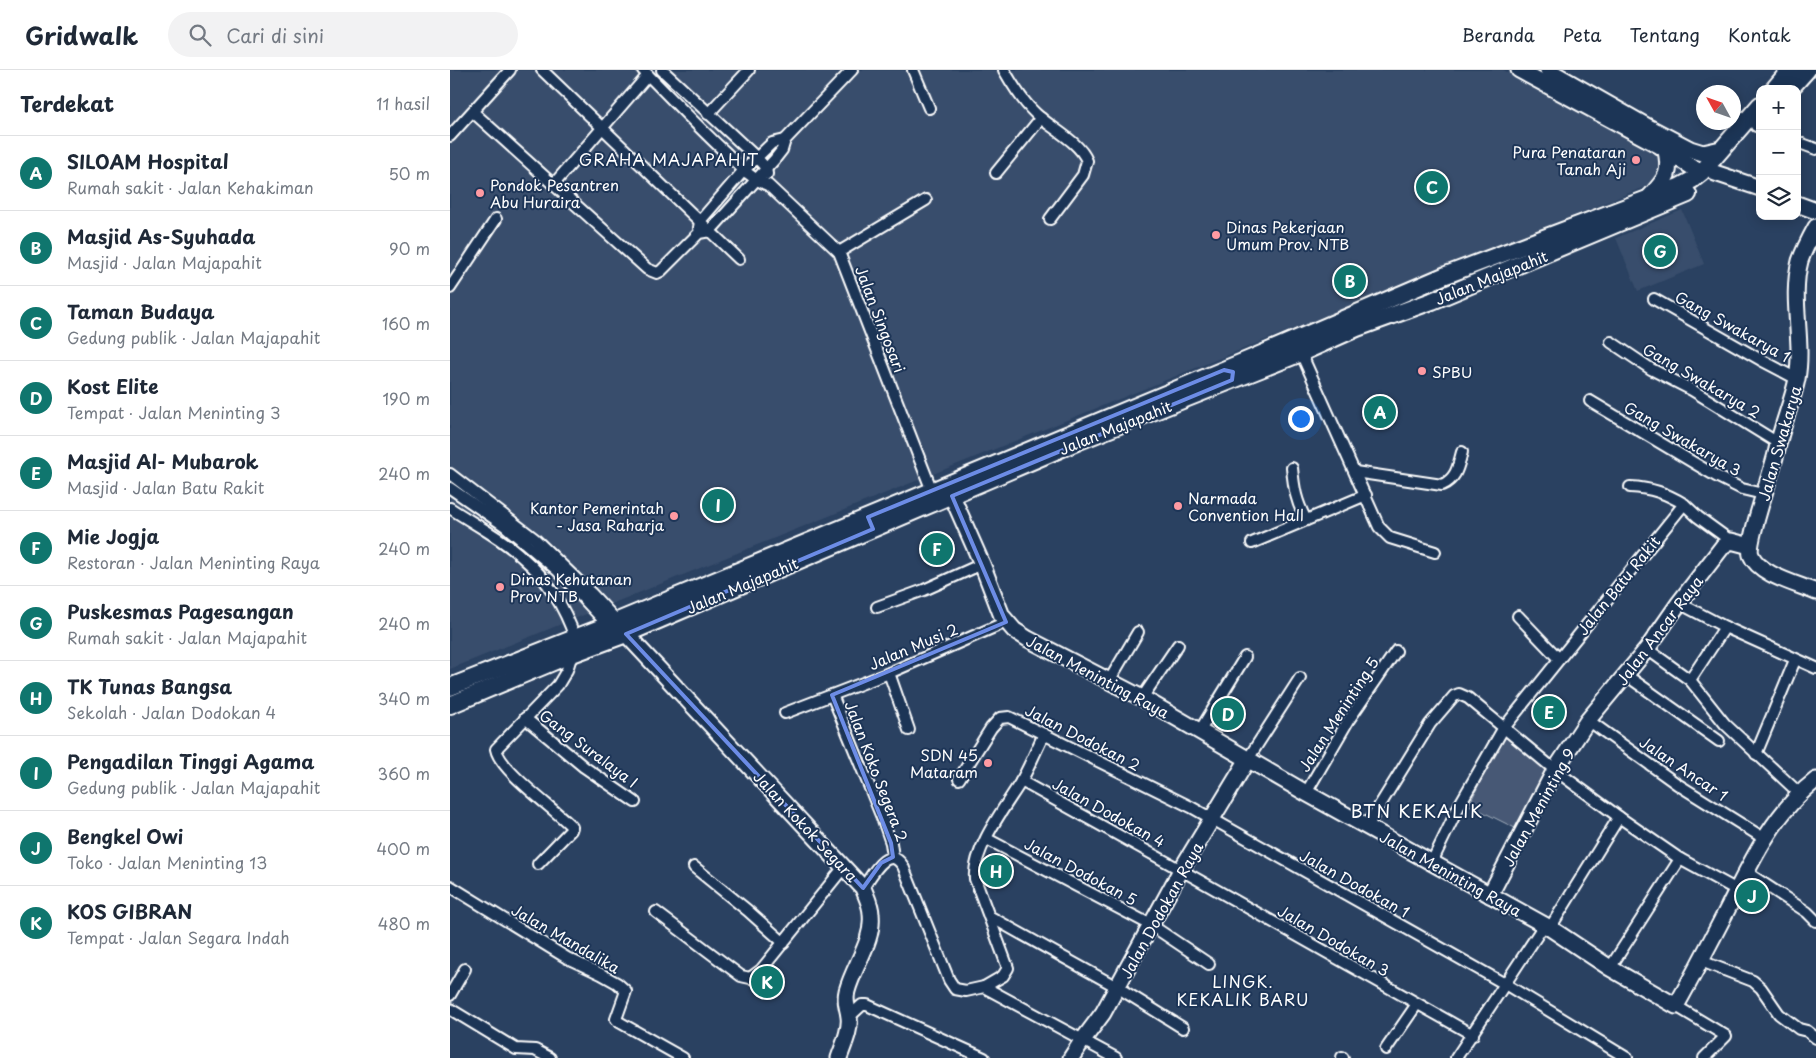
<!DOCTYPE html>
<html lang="id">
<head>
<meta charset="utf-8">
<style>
  body { margin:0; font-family:"Playpen Sans",sans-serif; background:#f2f2f3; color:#1f2937 }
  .controls { position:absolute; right:15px; top:15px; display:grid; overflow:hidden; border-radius:10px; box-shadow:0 2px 12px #0003 }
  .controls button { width:45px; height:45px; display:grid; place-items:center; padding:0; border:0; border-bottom:1px solid #e0e1e3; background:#fff; color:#1f2937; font:25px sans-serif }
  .compass { position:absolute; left:1246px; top:15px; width:45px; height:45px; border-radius:50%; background:#fff; box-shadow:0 2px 12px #0003; rotate:310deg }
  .you { position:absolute; left:850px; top:348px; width:18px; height:18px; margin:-12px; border:4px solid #fff; border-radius:50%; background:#1a73e8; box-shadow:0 0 0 8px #1a73e833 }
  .badge { display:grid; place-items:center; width:32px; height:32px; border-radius:50%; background:#0f766e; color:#fff; font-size:16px; font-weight:700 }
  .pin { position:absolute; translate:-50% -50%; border:2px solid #fff; box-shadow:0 1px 5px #0006 }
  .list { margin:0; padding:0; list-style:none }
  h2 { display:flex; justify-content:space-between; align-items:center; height:65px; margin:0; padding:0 20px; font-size:21px }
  h2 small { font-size:16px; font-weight:400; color:#747a83 }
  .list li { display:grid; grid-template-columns:32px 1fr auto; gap:15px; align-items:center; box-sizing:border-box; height:75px; padding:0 20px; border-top:1px solid #e0e1e3 }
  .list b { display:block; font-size:19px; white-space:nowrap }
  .list p { margin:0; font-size:16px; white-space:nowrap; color:#747a83 }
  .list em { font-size:16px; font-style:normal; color:#747a83 }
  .icon { flex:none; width:28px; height:28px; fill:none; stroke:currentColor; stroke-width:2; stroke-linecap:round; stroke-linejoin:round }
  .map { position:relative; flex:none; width:1366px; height:988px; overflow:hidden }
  header { display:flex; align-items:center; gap:30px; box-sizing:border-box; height:70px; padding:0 25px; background:#fff; border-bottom:1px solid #e0e1e3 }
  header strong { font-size:24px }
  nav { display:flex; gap:28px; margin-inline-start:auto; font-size:18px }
  .search { width:350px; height:45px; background:#f2f2f3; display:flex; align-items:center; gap:12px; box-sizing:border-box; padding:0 18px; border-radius:28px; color:#747a83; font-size:19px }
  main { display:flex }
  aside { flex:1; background:#fff }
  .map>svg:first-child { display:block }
  .built { fill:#394e6c }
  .green { fill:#465975; stroke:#a2acba }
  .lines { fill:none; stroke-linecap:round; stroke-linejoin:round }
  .street-casing { stroke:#fff; stroke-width:14 }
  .secondary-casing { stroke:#fff; stroke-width:19 }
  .primary-casing { stroke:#fff; stroke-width:20 }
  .street { stroke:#1d3557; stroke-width:10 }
  .secondary { stroke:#1d3557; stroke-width:15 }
  .primary { stroke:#1d3557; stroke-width:16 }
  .marked { fill:none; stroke:#6c8ce6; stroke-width:4; stroke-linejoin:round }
  .poi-dot { fill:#ff9aa2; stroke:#1d3557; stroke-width:2 }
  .labels { text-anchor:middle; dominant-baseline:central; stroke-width:4; stroke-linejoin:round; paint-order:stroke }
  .poi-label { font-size:15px; fill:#fff; stroke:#1d3557; text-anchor:start }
  .street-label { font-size:15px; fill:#fff; stroke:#1d3557 }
  .neighbourhood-label { font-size:16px; letter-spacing:1px; fill:#fff; stroke:#1d3557 }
  .quarter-label { font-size:18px; letter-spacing:1px; fill:#fff; stroke:#1d3557 }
</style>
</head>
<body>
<header>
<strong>Gridwalk</strong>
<div class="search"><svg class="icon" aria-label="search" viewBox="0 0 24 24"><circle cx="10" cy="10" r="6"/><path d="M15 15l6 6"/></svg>Cari di sini</div>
<nav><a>Beranda</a><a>Peta</a><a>Tentang</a><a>Kontak</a></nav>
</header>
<main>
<aside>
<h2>Terdekat<small>11 hasil</small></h2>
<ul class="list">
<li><span class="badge">A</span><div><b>SILOAM Hospital</b><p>Rumah sakit · Jalan Kehakiman</p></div><em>50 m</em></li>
<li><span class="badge">B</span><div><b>Masjid As-Syuhada</b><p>Masjid · Jalan Majapahit</p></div><em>90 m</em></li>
<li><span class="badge">C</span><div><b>Taman Budaya</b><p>Gedung publik · Jalan Majapahit</p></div><em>160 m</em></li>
<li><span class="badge">D</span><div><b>Kost Elite</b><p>Tempat · Jalan Meninting 3</p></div><em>190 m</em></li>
<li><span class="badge">E</span><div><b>Masjid Al- Mubarok</b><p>Masjid · Jalan Batu Rakit</p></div><em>240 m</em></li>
<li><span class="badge">F</span><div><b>Mie Jogja</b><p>Restoran · Jalan Meninting Raya</p></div><em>240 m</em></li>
<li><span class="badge">G</span><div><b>Puskesmas Pagesangan</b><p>Rumah sakit · Jalan Majapahit</p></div><em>240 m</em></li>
<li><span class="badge">H</span><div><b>TK Tunas Bangsa</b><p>Sekolah · Jalan Dodokan 4</p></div><em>340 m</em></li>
<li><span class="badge">I</span><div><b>Pengadilan Tinggi Agama</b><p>Gedung publik · Jalan Majapahit</p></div><em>360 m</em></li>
<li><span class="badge">J</span><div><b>Bengkel Owi</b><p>Toko · Jalan Meninting 13</p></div><em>400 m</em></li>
<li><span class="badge">K</span><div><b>KOS GIBRAN</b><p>Tempat · Jalan Segara Indah</p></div><em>480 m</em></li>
</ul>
</aside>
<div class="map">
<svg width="1366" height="988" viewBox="0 0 1366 988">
  <rect width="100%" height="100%" fill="#2a4161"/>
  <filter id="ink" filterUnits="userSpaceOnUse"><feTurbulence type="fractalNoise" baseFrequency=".02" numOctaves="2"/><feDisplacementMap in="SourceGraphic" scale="10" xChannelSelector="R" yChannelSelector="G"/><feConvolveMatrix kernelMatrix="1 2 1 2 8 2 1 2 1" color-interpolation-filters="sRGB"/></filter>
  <g filter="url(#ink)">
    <g class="built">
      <polygon points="0,0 1053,0 1211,83 1211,105 1199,115 0,599"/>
      <polygon points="1232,140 1254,194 1188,221 1166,168"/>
    </g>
    <polygon class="green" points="1053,665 1100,699 1069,760 1019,735"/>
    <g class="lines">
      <defs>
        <g id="street">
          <polyline points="92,0 289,189"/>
          <path d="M193 0C220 27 245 54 273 80 287 93 299 108 318 115L389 182"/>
          <polyline points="212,0 307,88 316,98 317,104"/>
          <polyline points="463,0 479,38"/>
          <path d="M554 0C563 16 573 32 586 44 601 58 630 72 637 91L633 105 600 149"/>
          <polyline points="23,42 197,199 207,203 211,201 249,163 260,161 325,89 332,80 335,70 402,0"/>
          <polyline points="258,44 299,0"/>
          <polyline points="1306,56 1310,57"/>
          <polyline points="0,66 60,0"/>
          <polyline points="1347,72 1366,79"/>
          <polyline points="546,103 591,48"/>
          <polyline points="103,115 198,5"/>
          <polyline points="476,130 389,182 482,421"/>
          <polyline points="249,158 250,151 294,100 322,73 335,70"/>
          <polyline points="0,218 46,149"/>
          <polyline points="1204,229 1311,290 1347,309"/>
          <polyline points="1161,272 1201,299 1242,320 1328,373"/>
          <polyline points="851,283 929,457 940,468 985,482"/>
          <polyline points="1140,331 1266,406 1292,419 1313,424"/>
          <path d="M842 398C844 419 846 431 856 450"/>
          <path d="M905 402 992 415C1007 408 1008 396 1012 382"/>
          <polyline points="0,404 85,469 141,523 167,551"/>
          <path d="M1180 417C1201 418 1216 423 1234 434"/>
          <polyline points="0,418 55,456 108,501 158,555"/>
          <path d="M0 438C24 454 52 468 73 488 97 508 115 538 125 568"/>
          <polyline points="802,473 916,425"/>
          <polyline points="1229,533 1275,557 1366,598"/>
          <polyline points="427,537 474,520 532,494"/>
          <polyline points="1068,546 1109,589"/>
          <polyline points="1197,579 1240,610 1275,654 1350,724"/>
          <polyline points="439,603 459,660"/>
          <polyline points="1176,605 1269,671"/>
          <polyline points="1240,610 1275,557"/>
          <polyline points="659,611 688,562"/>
          <polyline points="382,625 433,750 441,773 443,787"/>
          <polyline points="692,628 728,575"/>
          <polyline points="335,643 439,603 556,552"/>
          <polyline points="75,648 134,697 185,732"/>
          <polyline points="1138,650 1227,714 1315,769"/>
          <polyline points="749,662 795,587"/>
          <polyline points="1306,684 1345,590"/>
          <polyline points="798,689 850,608"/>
          <polyline points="509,709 541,658 550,648 559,647 741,737 1055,914 1177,988"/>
          <polyline points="571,711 731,800 1023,965"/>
          <polyline points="856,723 898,651 946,581"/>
          <polyline points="917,756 980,654 1004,626 1009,624 1018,628 1105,700 1169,747 1230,789 1287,820"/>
          <polyline points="537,769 701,855 759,894"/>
          <path d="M88 794 121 760 122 757C105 739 50 701 46 679L108 615 117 600 122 584"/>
          <polyline points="981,794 1010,734 1053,659 1234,434 1248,447 1281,471"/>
          <polyline points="244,797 297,840 334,873"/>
          <polyline points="1296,802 1357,842 1366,851"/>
          <polyline points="0,816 117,888 151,904 167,913 176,921 166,949 169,952 233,988"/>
          <path d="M413 818C422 805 438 773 453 796L499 910 505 919 516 921 534 917 666 988"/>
          <polyline points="206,842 291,906 300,908 311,900 394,797"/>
          <polyline points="539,846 667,917 733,958"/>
          <polyline points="1100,858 1169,747"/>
          <polyline points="1251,891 1303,911 1311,918 1329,944 1349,959 1357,961 1366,968"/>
          <polyline points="1160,898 1230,789"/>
          <path d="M534 917 553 906 558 898 525 809C522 780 555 737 570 713 579 698 586 680 594 664"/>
          <polyline points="0,925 15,899"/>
          <polyline points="1226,936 1276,966 1254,988"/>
          <polyline points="0,939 66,979 85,980 100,988"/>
          <polyline points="399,947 412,935 417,935 534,988"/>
          <polyline points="936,979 967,934"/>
          <polyline points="892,987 893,988"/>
          <polyline points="1006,988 1094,855"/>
        </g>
        <g id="secondary">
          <polyline points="1069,0 1210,76 1251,103"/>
          <polyline points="1098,0 1200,58 1240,79 1253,83 1271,79"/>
          <polyline points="1265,103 1310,118"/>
          <polyline points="1347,134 1366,141"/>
          <path d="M1366 157C1360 168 1354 179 1350 191 1340 230 1354 270 1347 309 1342 333 1332 355 1327 379 1324 397 1296 472 1301 485 1309 505 1348 514 1366 522"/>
          <path d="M502 426 532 494 552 546 564 560 578 569 692 628 856 723 1100 858 1160 898 1226 936C1244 904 1261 871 1278 838 1301 792 1324 742 1366 710"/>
          <path d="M176 564 413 818C416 826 421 835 421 844 424 871 404 895 397 921 394 933 398 936 399 947 401 960 393 976 389 988"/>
          <polyline points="1040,825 1105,700 1138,650 1197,579 1229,533 1273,476 1281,471 1300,476"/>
          <polyline points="621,988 632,971 653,943 731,800 798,689"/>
        </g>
        <g id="primary">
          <polyline points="1324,19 1340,0"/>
          <polyline points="1340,19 1357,0"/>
          <path d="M1200 127C1216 109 1222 104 1216 79"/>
          <polyline points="0,617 158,555 800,289 996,205 1229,117 1242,110 1251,103 1310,35"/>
          <polyline points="0,635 122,584 176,564 629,371 851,283 907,258 982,231 1238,124"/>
        </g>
      </defs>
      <use href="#street" class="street-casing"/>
      <use href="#secondary" class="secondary-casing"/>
      <use href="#primary" class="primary-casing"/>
      <use href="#street" class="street"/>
      <use href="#secondary" class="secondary"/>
      <use href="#primary" class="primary"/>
    </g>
  </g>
  <path class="marked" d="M774 300 783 302 782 310 502 426 556 552 382 625 441 773 443 787 431 793 413 818 176 564 423 459 418 447Z"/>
  <g class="poi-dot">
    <circle cx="1186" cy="90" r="5"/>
    <circle cx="30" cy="123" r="5"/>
    <circle cx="766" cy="165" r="5"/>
    <circle cx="972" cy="301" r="5"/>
    <circle cx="728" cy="436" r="5"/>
    <circle cx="224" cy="446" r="5"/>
    <circle cx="50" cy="517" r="5"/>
    <circle cx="538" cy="693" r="5"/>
  </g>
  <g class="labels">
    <g class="poi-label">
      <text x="1176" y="81" text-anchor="end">Pura Penataran<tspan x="1176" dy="17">Tanah Aji</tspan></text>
      <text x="40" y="114">Pondok Pesantren<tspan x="40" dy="17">Abu Huraira</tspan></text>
      <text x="776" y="156">Dinas Pekerjaan<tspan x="776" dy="17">Umum Prov. NTB</tspan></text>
      <text x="982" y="301">SPBU</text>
      <text x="738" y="427">Narmada<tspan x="738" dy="17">Convention Hall</tspan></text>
      <text x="214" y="437" text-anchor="end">Kantor Pemerintah<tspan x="214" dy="17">- Jasa Raharja</tspan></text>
      <text x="60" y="508">Dinas Kehutanan<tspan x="60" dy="17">Prov NTB</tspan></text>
      <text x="528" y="684" text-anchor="end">SDN 45<tspan x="528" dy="17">Mataram</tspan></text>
    </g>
    <g class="street-label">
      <text transform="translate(1041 207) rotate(-22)">Jalan Majapahit</text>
      <text transform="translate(431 249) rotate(69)">Jalan Singosari</text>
      <text transform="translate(1283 256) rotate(29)">Gang Swakarya 1</text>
      <text transform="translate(1252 310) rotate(30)">Gang Swakarya 2</text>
      <text transform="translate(665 357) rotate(-22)">Jalan Majapahit</text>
      <text transform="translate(1233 368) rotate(30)">Gang Swakarya 3</text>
      <text transform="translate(1329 373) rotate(-74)">Jalan Swakarya</text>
      <text transform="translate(292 515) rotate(-23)">Jalan Majapahit</text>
      <text transform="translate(1168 515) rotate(-51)">Jalan Batu Rakit</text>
      <text transform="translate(1209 560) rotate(-53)">Jalan Ancar Raya</text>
      <text transform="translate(463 576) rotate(-23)">Jalan Musi 2</text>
      <text transform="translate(648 606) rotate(28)">Jalan Meninting Raya</text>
      <text transform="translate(888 644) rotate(-57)">Jalan Meninting 5</text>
      <text transform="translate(633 667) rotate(27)">Jalan Dodokan 2</text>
      <text transform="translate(139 678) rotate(37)">Gang Suralaya I</text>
      <text transform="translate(1234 698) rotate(34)">Jalan Ancar 1</text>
      <text transform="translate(427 701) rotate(69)">Jalan Koko Segera 2</text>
      <text transform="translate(1088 737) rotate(-61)">Jalan Meninting 9</text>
      <text transform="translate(659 742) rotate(29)">Jalan Dodokan 4</text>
      <text transform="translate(356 756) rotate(47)">Jalan Kokok Segara</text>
      <text transform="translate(631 801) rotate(28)">Jalan Dodokan 5</text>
      <text transform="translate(1001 803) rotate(29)">Jalan Meninting Raya</text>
      <text transform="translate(905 813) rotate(29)">Jalan Dodokan 1</text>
      <text transform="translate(711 840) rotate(-61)">Jalan Dodokan Raya</text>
      <text transform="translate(116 868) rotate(30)">Jalan Mandalika</text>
      <text transform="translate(884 870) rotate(30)">Jalan Dodokan 3</text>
    </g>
    <g class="neighbourhood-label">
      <text x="219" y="89">GRAHA MAJAPAHIT</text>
      <text x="793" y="911">LINGK.<tspan x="793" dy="18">KEKALIK BARU</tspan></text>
    </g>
    <g class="quarter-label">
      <text x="967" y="740">BTN KEKALIK</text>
    </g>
  </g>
</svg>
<div class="controls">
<button>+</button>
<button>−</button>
<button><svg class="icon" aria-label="layers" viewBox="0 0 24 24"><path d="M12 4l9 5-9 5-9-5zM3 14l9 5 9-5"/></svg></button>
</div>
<svg class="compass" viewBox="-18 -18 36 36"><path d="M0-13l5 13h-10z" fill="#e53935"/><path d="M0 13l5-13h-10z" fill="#747a83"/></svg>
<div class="you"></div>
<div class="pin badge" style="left:930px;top:342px">A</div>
<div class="pin badge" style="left:900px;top:211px">B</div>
<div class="pin badge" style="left:982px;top:117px">C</div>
<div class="pin badge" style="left:778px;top:644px">D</div>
<div class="pin badge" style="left:1099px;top:642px">E</div>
<div class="pin badge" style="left:487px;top:479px">F</div>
<div class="pin badge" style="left:1210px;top:181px">G</div>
<div class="pin badge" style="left:546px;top:801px">H</div>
<div class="pin badge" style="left:268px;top:435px">I</div>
<div class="pin badge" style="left:1302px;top:826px">J</div>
<div class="pin badge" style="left:317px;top:912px">K</div>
</div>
</main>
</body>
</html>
